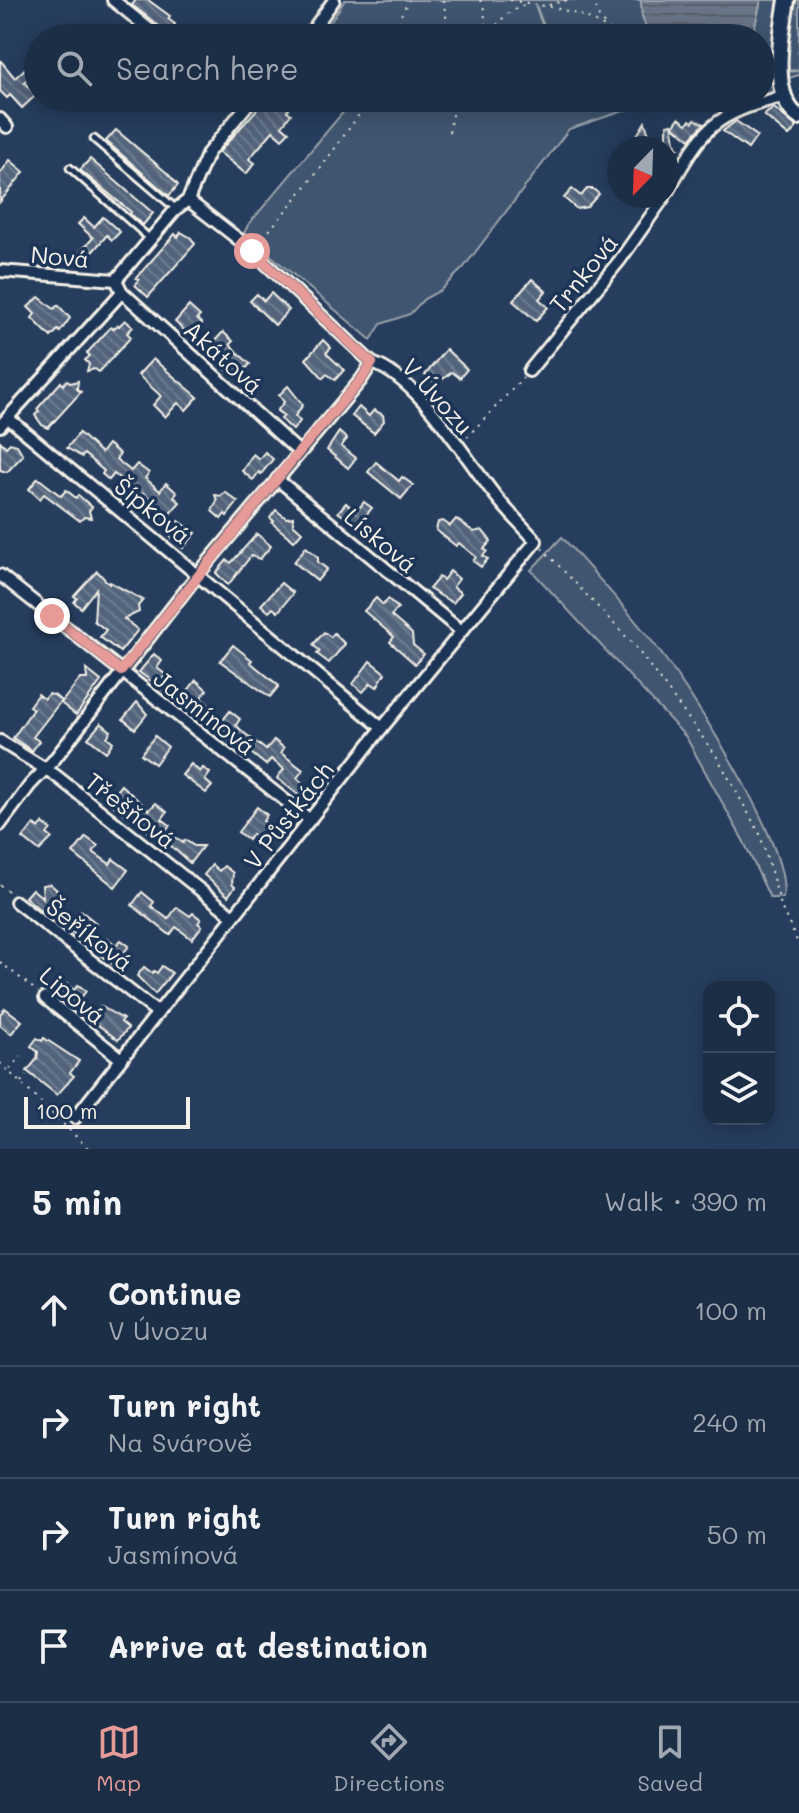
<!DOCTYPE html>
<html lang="en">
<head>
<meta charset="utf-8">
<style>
  body { margin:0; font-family:Mali,sans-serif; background:#293a51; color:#f1f3f6 }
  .controls { position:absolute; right:24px; bottom:24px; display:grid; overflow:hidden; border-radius:16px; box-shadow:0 4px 20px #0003 }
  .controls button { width:72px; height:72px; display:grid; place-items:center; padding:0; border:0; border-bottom:2px solid #3a4a5f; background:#1c2e46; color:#f1f3f6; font:40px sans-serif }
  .compass { position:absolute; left:607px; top:136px; width:72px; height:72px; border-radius:50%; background:#1c2e46; box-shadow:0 4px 20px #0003; rotate:203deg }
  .scale { position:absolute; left:24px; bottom:20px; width:166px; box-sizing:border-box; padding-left:8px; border:4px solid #f4f1e8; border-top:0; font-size:22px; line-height:28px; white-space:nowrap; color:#f4f1e8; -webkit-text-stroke:6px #1d3557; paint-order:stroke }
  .stop { position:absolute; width:24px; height:24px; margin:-18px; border:6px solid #e69b98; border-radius:50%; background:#fff }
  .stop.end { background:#e69b98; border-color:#fff; box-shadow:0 2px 8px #0008 }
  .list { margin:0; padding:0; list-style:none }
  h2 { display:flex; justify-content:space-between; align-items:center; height:104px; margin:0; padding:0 32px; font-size:34px }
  h2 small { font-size:26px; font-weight:400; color:#a0a8b3 }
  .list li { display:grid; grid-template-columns:52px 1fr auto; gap:24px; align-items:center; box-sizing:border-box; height:112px; padding:0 32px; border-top:2px solid #3a4a5f }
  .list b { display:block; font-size:30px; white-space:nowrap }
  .list p { margin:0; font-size:26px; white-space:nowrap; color:#a0a8b3 }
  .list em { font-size:26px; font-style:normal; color:#a0a8b3 }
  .icon { flex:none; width:44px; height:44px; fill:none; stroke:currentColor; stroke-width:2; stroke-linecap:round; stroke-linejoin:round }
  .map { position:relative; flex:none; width:799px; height:1149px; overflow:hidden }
  .search { position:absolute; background:#1c2e46; box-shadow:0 4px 20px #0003; left:24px; right:24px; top:24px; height:88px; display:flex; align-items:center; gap:20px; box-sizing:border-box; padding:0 28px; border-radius:44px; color:#a0a8b3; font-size:30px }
  .sheet { height:552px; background:#1c2e46 }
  nav { display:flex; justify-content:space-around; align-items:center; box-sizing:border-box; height:112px; border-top:2px solid #3a4a5f; background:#1c2e46; font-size:22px; color:#a0a8b3 }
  nav a { display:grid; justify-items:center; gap:4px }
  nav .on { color:#e69b98 }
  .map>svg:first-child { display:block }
  .green { fill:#40546f; stroke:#9aa2ac; stroke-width:2 }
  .forest { fill:url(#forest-firs); stroke:#9aa2ac; stroke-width:2 }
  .water { fill:url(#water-rules); stroke:#9fa7ae; stroke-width:2 }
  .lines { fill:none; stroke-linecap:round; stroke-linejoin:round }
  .stream { stroke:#9fa7ae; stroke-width:3 }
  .building { fill:url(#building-back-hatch); stroke:#f4f1e8; stroke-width:2 }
  .lane-casing { stroke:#f4f1e8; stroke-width:11 }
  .street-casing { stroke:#f4f1e8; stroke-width:16 }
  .secondary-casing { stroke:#f4f1e8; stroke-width:20 }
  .path { stroke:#f4f1e8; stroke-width:2; stroke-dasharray:2 6; stroke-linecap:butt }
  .lane { stroke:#1d3557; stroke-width:5 }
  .street { stroke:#1d3557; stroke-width:10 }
  .secondary { stroke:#1d3557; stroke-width:14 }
  .route { stroke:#e69b98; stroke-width:10 }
  .labels { text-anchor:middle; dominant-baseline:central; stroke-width:7; stroke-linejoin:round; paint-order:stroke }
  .street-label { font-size:24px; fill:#f4f1e8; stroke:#1d3557 }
</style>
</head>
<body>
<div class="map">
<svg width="799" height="1149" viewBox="0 0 799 1149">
  <defs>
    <pattern id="forest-firs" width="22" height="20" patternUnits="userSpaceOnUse" patternTransform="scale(2)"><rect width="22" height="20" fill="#40546f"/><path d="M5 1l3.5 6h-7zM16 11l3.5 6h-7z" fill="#5c6d84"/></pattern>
    <pattern id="water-rules" width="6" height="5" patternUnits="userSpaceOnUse" patternTransform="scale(2)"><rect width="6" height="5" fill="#677588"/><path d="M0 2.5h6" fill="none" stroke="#585e67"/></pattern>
    <pattern id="building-back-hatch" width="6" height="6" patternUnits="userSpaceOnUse" patternTransform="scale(2)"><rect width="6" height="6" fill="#52647b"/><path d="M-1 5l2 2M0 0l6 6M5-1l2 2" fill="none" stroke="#6c7b8e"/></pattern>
  </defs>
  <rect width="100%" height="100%" fill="#263d5d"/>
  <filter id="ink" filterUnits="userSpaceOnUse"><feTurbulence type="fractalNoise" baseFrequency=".0125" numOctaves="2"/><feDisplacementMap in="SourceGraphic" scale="16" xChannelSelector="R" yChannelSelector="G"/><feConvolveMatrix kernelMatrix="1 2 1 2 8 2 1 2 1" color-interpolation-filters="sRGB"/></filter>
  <g filter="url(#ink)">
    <g class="green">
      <polygon points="345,0 641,0 642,16 650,38 320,38"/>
      <polygon points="761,0 783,0 777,89 761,97 761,38 752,38"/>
      <polygon points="355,98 662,98 569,129 464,267 441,290 424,299 410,314 381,324 371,340 244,233 248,225"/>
      <path d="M562 537C594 573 628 610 658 649 691 693 793 847 783 898H770L744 842 686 737 531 570Z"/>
    </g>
    <polygon class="forest" points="794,0 799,0 799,75 789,78 788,57"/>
    <polygon class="water" points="641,0 761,0 752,38 650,38 642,16"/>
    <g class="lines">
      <g class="stream">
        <polyline points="536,7 548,38"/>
        <polyline points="619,33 651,34"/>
        <polyline points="604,38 610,36"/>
        <polyline points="784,72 799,70"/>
        <polyline points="764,76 776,74"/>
      </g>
    </g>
    <g class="building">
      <polygon points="136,0 148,0 170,16 168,19 175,24 168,33 132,5"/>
      <polygon points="0,60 15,78 28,66 35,73 24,82 36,95 22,108 10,95 7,98 0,91"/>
      <polygon points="267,98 298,98 287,111 291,114 282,126 289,132 282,139 273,131 249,159 255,163 246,174 219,152"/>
      <polygon points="774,108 797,127 789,136 764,115"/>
      <polygon points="679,118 687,124 690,120 693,122 695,119 704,124 690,139 673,126"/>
      <polygon points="736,121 757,136 748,149 723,131"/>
      <polygon points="645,122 648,132 664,140 667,139 667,125 672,124 676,146 678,148 676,148 667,163 667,148 646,148 645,145 651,143 636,137"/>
      <polygon points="116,130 167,173 178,185 169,196 106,141"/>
      <polygon points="90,159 153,213 143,225 130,214 131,212 80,170"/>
      <polygon points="10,160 24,172 0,202 0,174"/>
      <polygon points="572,189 581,196 587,189 593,189 599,194 587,207 577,209 564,198"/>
      <polygon points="103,217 120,232 112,240 107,235 87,258 80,252 93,238 78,224 84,218 94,227"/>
      <polygon points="181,232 191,238 195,244 148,297 135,285 139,280 136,278 175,234 178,237"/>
      <polygon points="532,279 546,291 539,299 548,307 536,321 513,301"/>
      <polygon points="271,293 289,310 275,325 250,301 257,294 264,301"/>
      <polygon points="39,297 54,309 58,305 70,318 60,332 58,330 51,337 32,318 35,314 28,307"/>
      <polygon points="189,306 200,316 197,319 202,324 193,333 188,329 186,332 175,322"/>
      <polygon points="125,320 133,327 127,333 131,337 99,372 95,369 87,371 89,364 85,360 90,356 87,353 111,327 113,329 118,325 119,326"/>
      <polygon points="223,332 233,341 230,344 235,350 250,364 240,375 237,372 234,376 221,365 225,361 212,350 216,346 213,343"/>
      <polygon points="323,340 331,348 326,353 344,370 335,380 327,374 323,378 306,359"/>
      <polygon points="446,349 467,369 460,378 452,372 443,379 441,377 436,383 425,375"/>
      <polygon points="153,359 198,397 186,410 178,403 165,417 153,405 161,396 138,375"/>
      <polygon points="67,380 71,383 78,381 77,389 81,392 48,428 42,425 35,415 39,411 37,409 61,382 63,385"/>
      <polygon points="288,386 303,405 295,416 300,421 293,430 281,419 284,416 277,411 284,402 279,395"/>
      <polygon points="359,407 369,416 374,410 383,415 384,421 374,433 352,416"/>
      <polygon points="339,432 347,439 341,446 356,458 348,468 327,450"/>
      <polygon points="79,433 101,453 108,444 120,454 116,459 131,471 137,464 149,473 145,478 160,491 166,483 177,493 174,497 180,502 166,518 159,513 162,509 143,493 138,499 131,494 134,490 114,474 109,480 102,474 104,471 84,454 82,457 67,448"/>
      <polygon points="0,441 6,447 10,443 17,445 23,455 7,472 0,470"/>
      <polygon points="265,452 273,459 261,474 259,472 253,480 242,471 253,454 259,459"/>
      <polygon points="376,462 399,481 402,477 413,485 401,499 368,472"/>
      <polygon points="38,478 61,496 66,490 76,498 78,495 92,507 89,511 91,518 84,517 80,521 44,494 40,499 29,489"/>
      <polygon points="225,492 238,502 227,516 225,514 221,519 212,511 217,501 215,495 221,496"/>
      <polygon points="364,502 372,508 357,526 338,512 346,503 356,512"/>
      <polygon points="276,510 286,518 293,517 293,524 302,532 294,541 272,523 274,521 270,518"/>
      <polygon points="456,519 474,532 482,530 491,541 484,549 487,551 483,556 488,559 481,567 473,561 476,557 459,543 456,546 436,530 438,522 443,521 450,526"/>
      <polygon points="179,521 196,533 183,548 170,536"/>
      <polygon points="257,534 271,546 260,559 251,556 228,585 216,573 227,560 231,563"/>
      <polygon points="306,547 318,557 318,562 327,569 317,581 294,562"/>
      <polygon points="97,571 109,584 110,582 143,600 138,606 139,612 124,619 138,630 120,652 100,637 106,630 94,621 96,589 81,608 74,602 77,598 74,596"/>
      <polygon points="450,571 459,579 453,587 461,593 453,603 429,589 439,577 443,580"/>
      <polygon points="281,583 293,593 278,612 273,608 269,612 261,605"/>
      <polygon points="376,598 383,605 388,599 398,608 391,616 412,634 413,645 424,654 415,664 390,642 394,637 364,611"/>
      <polygon points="324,632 331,637 334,633 345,644 329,663 317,654 320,651 313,645"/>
      <polygon points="233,645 252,660 250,662 279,686 270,697 220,661"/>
      <polygon points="154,654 162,661 157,668 166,675 161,681 162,689 139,672"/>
      <polygon points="370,661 385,673 377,687 371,683 363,692 353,684"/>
      <polygon points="86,669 101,681 76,715 61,703 80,679 87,679"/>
      <polygon points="196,680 207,690 201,698 210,705 209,710 200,715 181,700"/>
      <polygon points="38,694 44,699 48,694 54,695 61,701 33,737 39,741 32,751 13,738 33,709 29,706"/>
      <polygon points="137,702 147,714 135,729 123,719"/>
      <polygon points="230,711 240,719 236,725 243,732 266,750 274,740 284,748 281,753 303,770 297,778 307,787 300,796 277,778 284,769 271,759 266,765 236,741 235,744 227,740 216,729"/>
      <polygon points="101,723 111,731 107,737 113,742 106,752 88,738"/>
      <polygon points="155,736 168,747 155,764 141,754"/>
      <polygon points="191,764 200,772 203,768 210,773 205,780 212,786 206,793 182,775"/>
      <polygon points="121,785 149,810 156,803 167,812 162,819 170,825 166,830 183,843 185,840 194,846 203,846 190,863 153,830 148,831 147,826 132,814 130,816 125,814 108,801"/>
      <polygon points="257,807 267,815 263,821 277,832 267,845 252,834 248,840 238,832"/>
      <polygon points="43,823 51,829 47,834 52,838 39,851 23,838 34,824 39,828"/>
      <polygon points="86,837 98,846 93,852 110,864 113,859 128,870 115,887 73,853"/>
      <polygon points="212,865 219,871 224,866 233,873 232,884 235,887 228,896 204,875"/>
      <polygon points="50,884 57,890 58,897 45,914 25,897 32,889 43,898 42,885"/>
      <polygon points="142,892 154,902 151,906 168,919 177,907 190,916 193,913 201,919 198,923 202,926 192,939 176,927 170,935 132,905"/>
      <polygon points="81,911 96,923 83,939 66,929"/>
      <polygon points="107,938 116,945 121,940 129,946 114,965 97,952"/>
      <polygon points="162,966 172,973 155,994 137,976 144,967 152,973 154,971 157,973"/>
      <polygon points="67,984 74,990 78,985 86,991 74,1007 58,995 59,990"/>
      <polygon points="100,1006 123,1019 121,1022 128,1028 118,1040 90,1019"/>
      <polygon points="5,1008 22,1021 11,1034 0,1025 0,1014"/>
      <polygon points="37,1038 42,1041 44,1038 47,1040 79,1061 70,1073 74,1076 57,1095 27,1071 37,1059 38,1052 31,1046"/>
    </g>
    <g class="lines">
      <defs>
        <g id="lane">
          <polyline points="94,139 175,208"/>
          <polyline points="70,168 149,238"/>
        </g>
        <g id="street">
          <polyline points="113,0 160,38"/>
          <polyline points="307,38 334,0"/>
          <polyline points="0,119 7,127"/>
          <path d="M667 192C703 130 710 114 783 97"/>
          <polyline points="188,200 208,153 253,98"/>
          <polyline points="0,271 116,280"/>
          <polyline points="122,292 299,452"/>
          <polyline points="529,371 620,260 665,196"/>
          <polyline points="8,418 382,728"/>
          <polyline points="0,426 122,292 116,280 176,209 188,200"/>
          <polyline points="277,479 461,631"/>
          <polyline points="0,575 310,820"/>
          <polyline points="0,741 55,775 233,916"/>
          <polyline points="0,825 30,785 53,761 199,573 361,380 372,363"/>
          <polyline points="16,902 158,1013"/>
          <polyline points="45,998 121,1059"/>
          <path d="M75 1118 382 728 536 541C522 525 507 511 494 494 464 456 418 378 372 363L247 246 188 200"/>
        </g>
        <path id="secondary" d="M787 0C782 32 768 96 799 117"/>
      </defs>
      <use href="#lane" class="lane-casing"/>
      <use href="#street" class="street-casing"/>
      <use href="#secondary" class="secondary-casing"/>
      <g class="path">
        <polyline points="443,0 450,38"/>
        <polyline points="480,0 484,9 487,38"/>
        <path d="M510 0C553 8 584 9 620 38"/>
        <polyline points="594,0 599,17 605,25"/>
        <polyline points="549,5 567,0"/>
        <polyline points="395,38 400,17 409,0"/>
        <path d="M487 38C499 21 507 11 527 4"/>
        <polyline points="761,72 767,63"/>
        <polyline points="449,132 455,98"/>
        <polyline points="259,243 320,169 371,98"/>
        <polyline points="467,437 523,378"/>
        <polyline points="542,548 634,645 717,757 760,834 782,909 799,945"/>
        <polyline points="0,885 12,894"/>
        <polyline points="0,962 38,992"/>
        <polyline points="0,1063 89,1149"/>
        <polyline points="10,1069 21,1056"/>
        <polyline points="21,1082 26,1075"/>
      </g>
      <use href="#lane" class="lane"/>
      <use href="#street" class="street"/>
      <use href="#secondary" class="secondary"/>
    </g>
  </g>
  <g class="lines" filter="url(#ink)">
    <polyline class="route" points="52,616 121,671 299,452 361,380 372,363 252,251"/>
  </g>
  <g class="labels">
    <g class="street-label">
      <text transform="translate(60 256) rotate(5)">Nová</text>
      <text transform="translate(583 273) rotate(-51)">Trnková</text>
      <text transform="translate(224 357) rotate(42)">Akátová</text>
      <text transform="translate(438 396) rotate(48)">V Úvozu</text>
      <text transform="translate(153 510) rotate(39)">Šípková</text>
      <text transform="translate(381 540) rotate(40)">Lísková</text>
      <text transform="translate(205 712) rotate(38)">Jasmínová</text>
      <text transform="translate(131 810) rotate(38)">Třešňová</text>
      <text transform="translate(288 815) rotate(-52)">V Půstkách</text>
      <text transform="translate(90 934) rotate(38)">Šeříková</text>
      <text transform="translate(73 995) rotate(39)">Lipová</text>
    </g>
  </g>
</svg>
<div class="controls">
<button><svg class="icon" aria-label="locate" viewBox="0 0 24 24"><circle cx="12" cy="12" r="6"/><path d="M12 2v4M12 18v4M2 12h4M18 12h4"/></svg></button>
<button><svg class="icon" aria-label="layers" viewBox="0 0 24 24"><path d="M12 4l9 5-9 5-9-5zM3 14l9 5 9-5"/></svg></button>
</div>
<svg class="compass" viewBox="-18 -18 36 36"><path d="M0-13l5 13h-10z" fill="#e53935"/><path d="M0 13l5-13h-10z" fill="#a0a8b3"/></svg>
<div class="scale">100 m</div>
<div class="stop" style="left:252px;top:251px"></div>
<div class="stop end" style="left:52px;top:616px"></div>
<div class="search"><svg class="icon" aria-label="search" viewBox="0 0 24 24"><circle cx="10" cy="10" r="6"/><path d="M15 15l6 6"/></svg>Search here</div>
</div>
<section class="sheet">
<h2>5 min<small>Walk · 390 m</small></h2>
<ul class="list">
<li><svg class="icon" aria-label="ahead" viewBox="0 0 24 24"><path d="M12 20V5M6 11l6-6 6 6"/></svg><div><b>Continue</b><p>V Úvozu</p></div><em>100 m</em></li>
<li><svg class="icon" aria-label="right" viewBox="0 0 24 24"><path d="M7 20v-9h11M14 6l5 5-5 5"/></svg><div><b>Turn right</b><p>Na Svárově</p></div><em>240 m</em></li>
<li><svg class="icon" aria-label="right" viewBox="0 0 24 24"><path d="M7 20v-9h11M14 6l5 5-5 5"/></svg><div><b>Turn right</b><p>Jasmínová</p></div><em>50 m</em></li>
<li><svg class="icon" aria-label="arrive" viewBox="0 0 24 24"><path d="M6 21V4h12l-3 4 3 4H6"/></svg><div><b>Arrive at destination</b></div></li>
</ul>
</section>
<nav>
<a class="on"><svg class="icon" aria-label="map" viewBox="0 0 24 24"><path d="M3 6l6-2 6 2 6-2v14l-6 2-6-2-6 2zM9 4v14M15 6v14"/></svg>Map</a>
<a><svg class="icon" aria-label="directions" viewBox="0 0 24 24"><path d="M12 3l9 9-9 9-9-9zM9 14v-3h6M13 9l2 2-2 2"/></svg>Directions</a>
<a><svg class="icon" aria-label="saved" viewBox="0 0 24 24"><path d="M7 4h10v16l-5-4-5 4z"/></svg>Saved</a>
</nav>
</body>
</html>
